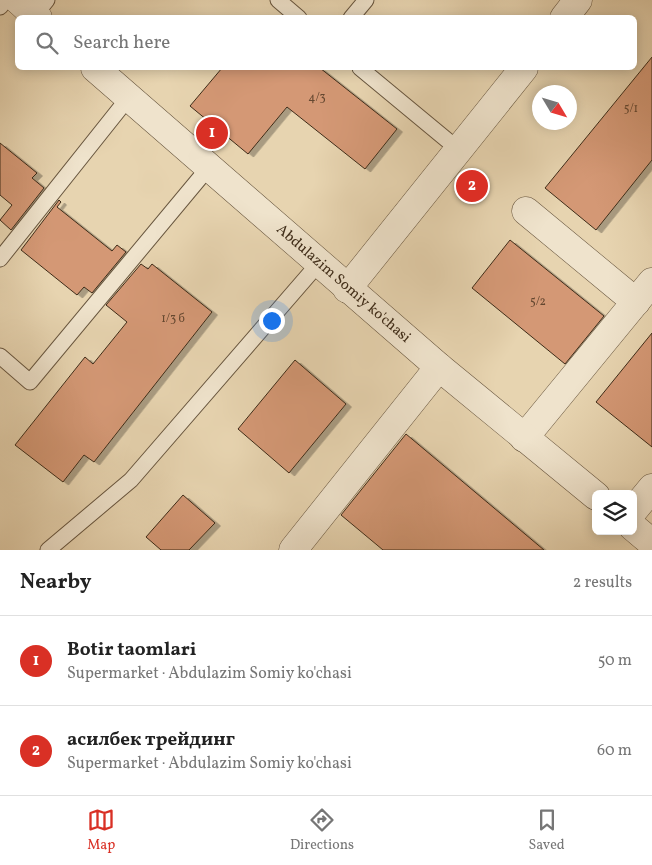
<!DOCTYPE html>
<html lang="en">
<head>
<meta charset="utf-8">
<style>
  body { margin:0; font-family:Vollkorn,serif; background:#f2f2f2; color:#222 }
  .controls { position:absolute; right:15px; bottom:15px; display:grid; overflow:hidden; border-radius:8px; box-shadow:0 2px 12px #0003 }
  .controls button { width:45px; height:45px; display:grid; place-items:center; padding:0; border:0; border-bottom:1px solid #e0e0e0; background:#fff; color:#222; font:25px sans-serif }
  .compass { position:absolute; left:532px; top:85px; width:45px; height:45px; border-radius:50%; background:#fff; box-shadow:0 2px 12px #0003; rotate:128deg }
  .you { position:absolute; left:271px; top:320px; width:18px; height:18px; margin:-12px; border:4px solid #fff; border-radius:50%; background:#1a73e8; box-shadow:0 0 0 8px #1a73e833 }
  .badge { display:grid; place-items:center; width:32px; height:32px; border-radius:50%; background:#d93025; color:#fff; font-size:16px; font-weight:700 }
  .pin { position:absolute; translate:-50% -50%; border:2px solid #fff; box-shadow:0 1px 5px #0006 }
  .list { margin:0; padding:0; list-style:none }
  h2 { display:flex; justify-content:space-between; align-items:center; height:65px; margin:0; padding:0 20px; font-size:21px }
  h2 small { font-size:16px; font-weight:400; color:#767676 }
  .list li { display:grid; grid-template-columns:32px 1fr auto; gap:15px; align-items:center; box-sizing:border-box; height:90px; padding:0 20px; border-top:1px solid #e0e0e0 }
  .list b { display:block; font-size:19px; white-space:nowrap }
  .list p { margin:0; font-size:16px; white-space:nowrap; color:#767676 }
  .list em { font-size:16px; font-style:normal; color:#767676 }
  .icon { flex:none; width:28px; height:28px; fill:none; stroke:currentColor; stroke-width:2; stroke-linecap:round; stroke-linejoin:round }
  .map { position:relative; flex:none; width:652px; height:550px; overflow:hidden }
  .search { position:absolute; background:#fff; box-shadow:0 2px 12px #0003; left:15px; right:15px; top:15px; height:55px; display:flex; align-items:center; gap:12px; box-sizing:border-box; padding:0 18px; border-radius:8px; color:#767676; font-size:19px }
  .sheet { height:245px; background:#fff }
  nav { display:flex; justify-content:space-around; align-items:center; box-sizing:border-box; height:70px; border-top:1px solid #e0e0e0; background:#fff; font-size:14px; color:#767676 }
  nav a { display:grid; justify-items:center; gap:2px }
  nav .on { color:#d93025 }
  .map>svg:first-child { display:block }
  .building { fill:#d49874; stroke:#3e2c19; filter:url(#shadow) }
  .lines { fill:none; stroke-linecap:round; stroke-linejoin:round }
  .service-casing { stroke:#68563f; stroke-width:17 }
  .minor-casing { stroke:#68563f; stroke-width:29 }
  .tertiary-casing { stroke:#68563f; stroke-width:29 }
  .service { stroke:#efe3cc; stroke-width:15 }
  .minor { stroke:#efe3cc; stroke-width:28 }
  .tertiary { stroke:#efe3cc; stroke-width:28 }
  .labels { text-anchor:middle; dominant-baseline:central; stroke-width:5; stroke-linejoin:round; paint-order:stroke }
  .number-label { font-size:12px; fill:#644730 }
  .street-label { font-size:15px; fill:#3e2c19; stroke:#efe3cc }
</style>
</head>
<body>
<div class="map">
<svg width="652" height="550" viewBox="0 0 652 550">
  <defs>
    <filter id="shadow"><feDropShadow dx="5.5" dy="3" stdDeviation="0" flood-color="#0004"/></filter>
  </defs>
  <rect width="100%" height="100%" fill="#e7d4b0"/>
  <filter id="stains"><feTurbulence type="fractalNoise" baseFrequency=".004" numOctaves="4"/><feColorMatrix values="0 0 0 0 .2 0 0 0 0 .09 0 0 0 0 .02 0 0 0 .5 -.17"/></filter>
  <radialGradient id="worn" r=".72"><stop offset=".6" stop-color="#630" stop-opacity="0"/><stop offset="1" stop-color="#630" stop-opacity=".3"/></radialGradient>
  <g class="building">
    <polygon points="652,57 652,160 596,230 545,188"/>
    <polygon points="222,68 320,68 397,129 365,169 287,107 248,154 190,106"/>
    <polygon points="0,143 37,173 32,178 44,188 11,230 0,220 12,205 0,195"/>
    <polygon points="59,200 61,202 57,207 112,251 117,245 126,252 92,293 84,287 77,295 21,250"/>
    <polygon points="510,240 604,316 565,364 472,288"/>
    <polygon points="141,264 148,269 152,264 212,312 94,462 84,455 63,482 15,445 85,357 93,364 127,322 106,305"/>
    <polygon points="652,333 652,447 596,402"/>
    <polygon points="295,360 346,404 289,473 238,429"/>
    <polygon points="406,434 544,550 383,550 341,515"/>
    <polygon points="183,495 215,523 189,550 161,550 146,537"/>
  </g>
  <g class="lines">
    <defs>
      <g id="service">
        <polyline points="278,0 299,18"/>
        <polyline points="0,7 6,0"/>
        <polyline points="35,15 47,0"/>
        <polyline points="351,18 366,0"/>
        <polyline points="360,68 459,150"/>
        <polyline points="0,259 129,97"/>
        <polyline points="0,356 30,382 209,167"/>
        <polyline points="48,550 131,480 319,263"/>
      </g>
      <g id="minor">
        <polyline points="564,18 578,0"/>
        <polyline points="526,211 636,302"/>
        <polyline points="347,289 524,68"/>
        <polyline points="524,438 652,282"/>
        <polyline points="633,511 652,488"/>
        <polyline points="293,550 439,367"/>
      </g>
      <g id="tertiary">
        <polyline points="18,0 38,18"/>
        <polyline points="95,68 439,367 596,496"/>
        <polyline points="633,527 652,543"/>
      </g>
    </defs>
    <use href="#service" class="service-casing"/>
    <use href="#minor" class="minor-casing"/>
    <use href="#tertiary" class="tertiary-casing"/>
    <use href="#service" class="service"/>
    <use href="#minor" class="minor"/>
    <use href="#tertiary" class="tertiary"/>
  </g>
  <g class="labels">
    <g class="number-label">
      <text x="317" y="98">4/3</text>
      <text x="631" y="109">5/1</text>
      <text x="538" y="302">5/2</text>
      <text x="173" y="319">1/3 б</text>
    </g>
    <g class="street-label">
      <text transform="translate(343 284) rotate(41)">Abdulazim Somiy ko'chasi</text>
    </g>
  </g>
  <rect width="100%" height="100%" filter="url(#stains)"/>
  <rect width="100%" height="100%" fill="url(#worn)"/>
</svg>
<div class="controls">
<button><svg class="icon" aria-label="layers" viewBox="0 0 24 24"><path d="M12 4l9 5-9 5-9-5zM3 14l9 5 9-5"/></svg></button>
</div>
<svg class="compass" viewBox="-18 -18 36 36"><path d="M0-13l5 13h-10z" fill="#e53935"/><path d="M0 13l5-13h-10z" fill="#767676"/></svg>
<div class="you"></div>
<div class="pin badge" style="left:212px;top:133px">1</div>
<div class="pin badge" style="left:472px;top:186px">2</div>
<div class="search"><svg class="icon" aria-label="search" viewBox="0 0 24 24"><circle cx="10" cy="10" r="6"/><path d="M15 15l6 6"/></svg>Search here</div>
</div>
<section class="sheet">
<h2>Nearby<small>2 results</small></h2>
<ul class="list">
<li><span class="badge">1</span><div><b>Botir taomlari</b><p>Supermarket · Abdulazim Somiy ko'chasi</p></div><em>50 m</em></li>
<li><span class="badge">2</span><div><b>асилбек трейдинг</b><p>Supermarket · Abdulazim Somiy ko'chasi</p></div><em>60 m</em></li>
</ul>
</section>
<nav>
<a class="on"><svg class="icon" aria-label="map" viewBox="0 0 24 24"><path d="M3 6l6-2 6 2 6-2v14l-6 2-6-2-6 2zM9 4v14M15 6v14"/></svg>Map</a>
<a><svg class="icon" aria-label="directions" viewBox="0 0 24 24"><path d="M12 3l9 9-9 9-9-9zM9 14v-3h6M13 9l2 2-2 2"/></svg>Directions</a>
<a><svg class="icon" aria-label="saved" viewBox="0 0 24 24"><path d="M7 4h10v16l-5-4-5 4z"/></svg>Saved</a>
</nav>
</body>
</html>
